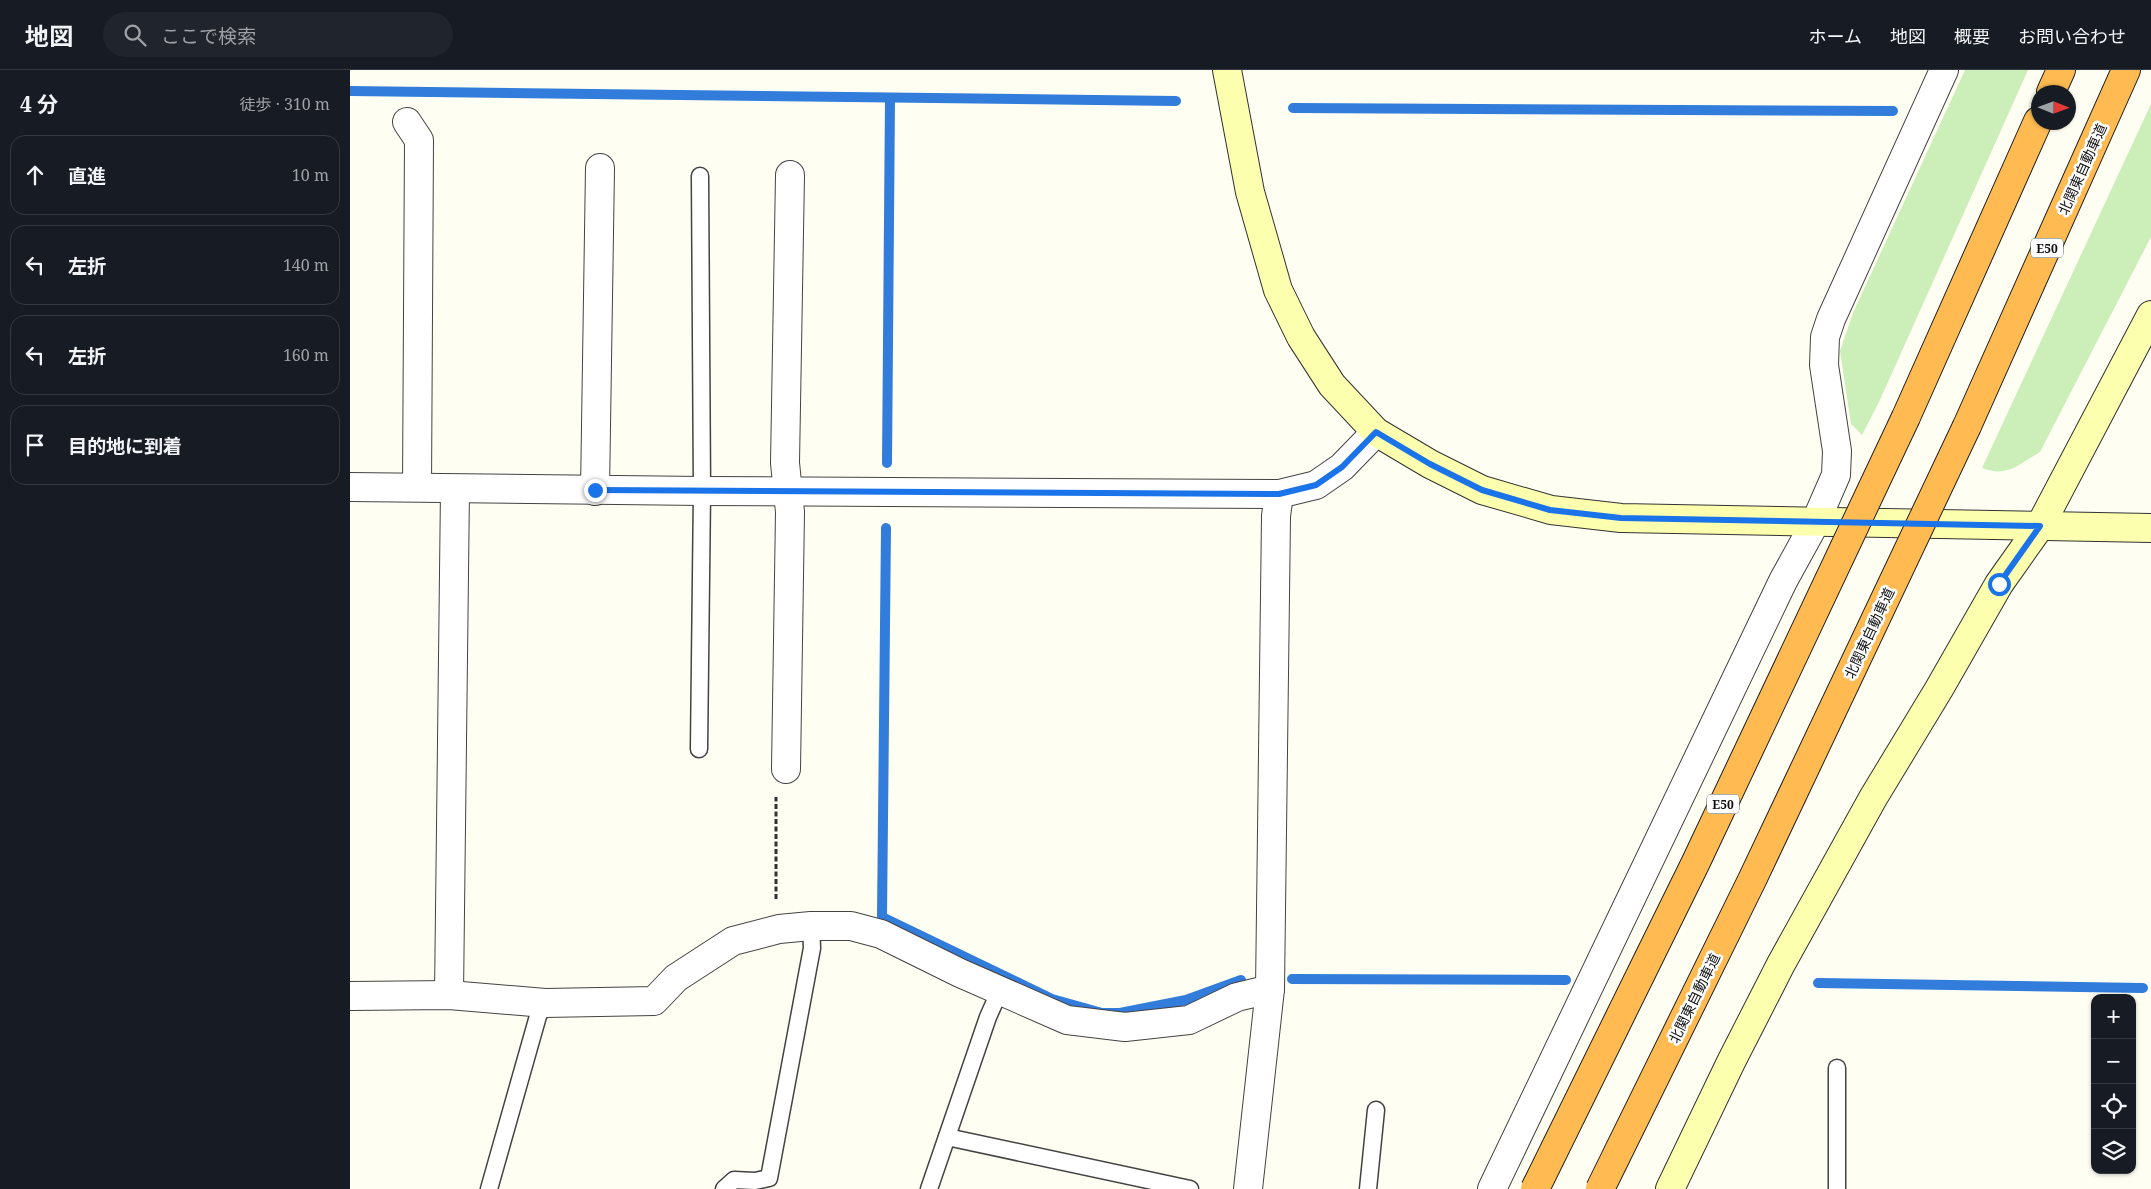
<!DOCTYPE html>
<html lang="ja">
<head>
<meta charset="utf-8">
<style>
  body { margin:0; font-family:"Noto Serif","Noto Sans JP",serif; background:#20242c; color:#f1f3f6 }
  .controls { position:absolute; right:15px; bottom:15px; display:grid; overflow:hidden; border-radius:10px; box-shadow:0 1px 4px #0004 }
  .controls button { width:45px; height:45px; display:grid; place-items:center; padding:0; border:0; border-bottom:1px solid #363941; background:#171b24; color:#f1f3f6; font:25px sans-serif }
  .compass { position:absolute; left:1681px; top:15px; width:45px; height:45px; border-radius:50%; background:#171b24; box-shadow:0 1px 4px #0004; rotate:91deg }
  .stop { position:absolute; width:15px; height:15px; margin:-11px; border:4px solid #1a73e8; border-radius:50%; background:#fff }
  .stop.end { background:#1a73e8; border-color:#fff; box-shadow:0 1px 5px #0008 }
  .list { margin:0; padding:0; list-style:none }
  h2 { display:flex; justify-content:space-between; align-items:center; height:65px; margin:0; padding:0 20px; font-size:21px }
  h2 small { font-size:16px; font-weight:400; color:#9ea1a6 }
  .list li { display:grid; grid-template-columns:32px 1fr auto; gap:15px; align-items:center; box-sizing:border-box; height:80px; margin:0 10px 10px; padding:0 10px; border:1px solid #363941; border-radius:15px }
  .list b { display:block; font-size:19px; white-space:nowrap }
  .list em { font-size:16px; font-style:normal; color:#9ea1a6 }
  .icon { flex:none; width:28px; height:28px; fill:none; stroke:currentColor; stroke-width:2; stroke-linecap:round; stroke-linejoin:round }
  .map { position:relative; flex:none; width:1801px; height:1119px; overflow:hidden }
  header { display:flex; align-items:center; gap:30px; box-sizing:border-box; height:70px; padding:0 25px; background:#171b24; border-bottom:1px solid #363941 }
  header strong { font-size:24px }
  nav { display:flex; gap:28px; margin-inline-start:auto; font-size:18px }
  .search { width:350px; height:45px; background:#20242c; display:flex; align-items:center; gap:12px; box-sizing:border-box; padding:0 18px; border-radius:28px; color:#9ea1a6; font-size:19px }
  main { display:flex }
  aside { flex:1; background:#171b24 }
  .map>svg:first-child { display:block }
  .green { fill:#cceeb8 }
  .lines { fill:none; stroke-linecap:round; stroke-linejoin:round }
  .stream { stroke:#327ddb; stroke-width:10 }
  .lane-casing { stroke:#434343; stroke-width:19 }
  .street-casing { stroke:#434343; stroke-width:30 }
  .secondary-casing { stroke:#323232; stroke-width:30 }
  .highway-casing { stroke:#212121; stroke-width:30 }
  .path { stroke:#323232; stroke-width:3; stroke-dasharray:5 2.5; stroke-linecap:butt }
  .lane { stroke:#fff; stroke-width:16 }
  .street { stroke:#fff; stroke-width:28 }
  .secondary { stroke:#fcffae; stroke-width:28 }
  .highway { stroke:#ffbb51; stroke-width:28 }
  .highway-bridge-casing { stroke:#212121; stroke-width:30; stroke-linecap:butt }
  .highway-bridge { stroke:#ffbb51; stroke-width:28 }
  .route { stroke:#1a73e8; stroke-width:6 }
  .labels { text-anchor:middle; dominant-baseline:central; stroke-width:5; stroke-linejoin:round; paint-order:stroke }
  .shield { fill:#fff; stroke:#585858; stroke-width:1 }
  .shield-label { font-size:12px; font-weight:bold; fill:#101010 }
  .street-label { font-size:14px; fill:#101010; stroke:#fff }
</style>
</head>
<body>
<header>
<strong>地図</strong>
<div class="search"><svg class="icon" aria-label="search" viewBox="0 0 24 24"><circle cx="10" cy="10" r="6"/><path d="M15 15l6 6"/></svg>ここで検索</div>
<nav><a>ホーム</a><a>地図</a><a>概要</a><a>お問い合わせ</a></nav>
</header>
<main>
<aside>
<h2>4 分<small>徒歩 · 310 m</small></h2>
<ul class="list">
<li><svg class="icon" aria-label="ahead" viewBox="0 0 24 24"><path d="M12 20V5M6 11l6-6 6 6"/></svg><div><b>直進</b></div><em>10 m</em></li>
<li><svg class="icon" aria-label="left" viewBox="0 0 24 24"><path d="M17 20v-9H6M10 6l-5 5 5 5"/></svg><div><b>左折</b></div><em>140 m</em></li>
<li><svg class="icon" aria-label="left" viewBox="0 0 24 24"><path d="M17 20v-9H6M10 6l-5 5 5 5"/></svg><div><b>左折</b></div><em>160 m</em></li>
<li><svg class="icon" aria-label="arrive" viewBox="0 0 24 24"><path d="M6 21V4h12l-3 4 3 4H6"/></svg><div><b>目的地に到着</b></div></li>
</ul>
</aside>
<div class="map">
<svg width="1801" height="1119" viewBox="0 0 1801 1119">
  <rect width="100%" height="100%" fill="#fffef3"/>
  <g class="green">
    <polygon points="1615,0 1678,0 1529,332 1512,365 1501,354 1490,281 1503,243"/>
    <path d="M1801 34V167L1690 382C1669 394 1658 408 1632 398Z"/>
  </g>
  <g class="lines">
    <g class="stream">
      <polyline points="0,21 826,31"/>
      <polyline points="943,38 1543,41"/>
      <polyline points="537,393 540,28"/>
      <polyline points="536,458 532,847 702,929 752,943 770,943 836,930 891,910"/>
      <polyline points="942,909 1216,910"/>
      <polyline points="1468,913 1793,918"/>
    </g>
    <defs>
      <g id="lane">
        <polyline points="349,679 352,421 350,106"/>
        <polyline points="597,1067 840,1119"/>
        <polyline points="139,1119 188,946 195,933"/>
        <polyline points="374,1119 384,1110 405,1111 419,1108 462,878 461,856"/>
        <polyline points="579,1119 638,947 650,920"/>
        <polyline points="1018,1119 1026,1040"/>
        <polyline points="1487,1119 1487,998"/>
      </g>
      <g id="street">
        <polyline points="57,52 69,70 67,417"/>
        <polyline points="0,417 352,421 929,424 966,415 992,397 1026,362"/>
        <polyline points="245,421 250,98"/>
        <polyline points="436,699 440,442 435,393 440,105"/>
        <polyline points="99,925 105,419"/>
        <polyline points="0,926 99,925 195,933 304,931 326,908 383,871 429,859 461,856 501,856 531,864 610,903 717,950 775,957 839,950 887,927 920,919"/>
        <polyline points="898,1119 920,919 926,446 929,424"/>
        <polyline points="1142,1119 1433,511 1466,451 1486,405 1487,381 1474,295 1475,267 1481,249 1594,0"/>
      </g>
      <g id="secondary">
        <polyline points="877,0 900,122 928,220 951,267 982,315 1026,362 1080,394 1132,420 1201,440 1271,448 1801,458"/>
        <polyline points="1320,1119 1381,992 1431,894 1523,728 1589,619 1649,514 1690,456 1801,245"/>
      </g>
      <g id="highway">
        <polyline points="1701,22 1711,0"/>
        <polyline points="1556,347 1688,51"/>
        <polyline points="1617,356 1776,0"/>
      </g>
    </defs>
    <use href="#lane" class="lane-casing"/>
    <use href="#street" class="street-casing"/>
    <use href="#secondary" class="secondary-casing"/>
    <use href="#highway" class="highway-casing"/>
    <polyline class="path" points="426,829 426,727"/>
    <use href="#lane" class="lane"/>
    <use href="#street" class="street"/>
    <use href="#secondary" class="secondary"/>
    <use href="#highway" class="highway"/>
    <defs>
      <g id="highway-bridge">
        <polyline points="1185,1119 1345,794 1556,347"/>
        <polyline points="1250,1119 1402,810 1617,356"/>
      </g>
    </defs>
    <use href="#highway-bridge" class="highway-bridge-casing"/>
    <use href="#highway-bridge" class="highway-bridge"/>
  </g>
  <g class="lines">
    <polyline class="route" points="245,420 929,424 966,415 992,397 1026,362 1080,394 1132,420 1200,440 1271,448 1690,456 1649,514"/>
  </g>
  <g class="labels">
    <g class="shield">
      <rect x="1681" y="168.5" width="32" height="19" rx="4"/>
      <rect x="1357" y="724.5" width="32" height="19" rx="4"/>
    </g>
    <g class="shield-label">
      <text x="1697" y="178">E50</text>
      <text x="1373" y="734">E50</text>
    </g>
    <g class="street-label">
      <text transform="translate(1732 99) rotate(-66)">北関東自動車道</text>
      <text transform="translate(1519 563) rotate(-65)">北関東自動車道</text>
      <text transform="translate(1344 928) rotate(-64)">北関東自動車道</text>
    </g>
  </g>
</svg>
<div class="controls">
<button>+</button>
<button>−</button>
<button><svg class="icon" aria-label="locate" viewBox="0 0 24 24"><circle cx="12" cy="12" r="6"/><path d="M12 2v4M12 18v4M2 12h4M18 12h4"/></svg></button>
<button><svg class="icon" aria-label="layers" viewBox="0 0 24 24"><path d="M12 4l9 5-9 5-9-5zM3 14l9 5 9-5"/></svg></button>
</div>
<svg class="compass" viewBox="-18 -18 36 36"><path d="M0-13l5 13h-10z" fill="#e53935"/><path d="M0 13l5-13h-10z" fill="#9ea1a6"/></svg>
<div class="stop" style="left:1649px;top:514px"></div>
<div class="stop end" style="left:245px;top:420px"></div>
</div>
</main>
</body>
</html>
